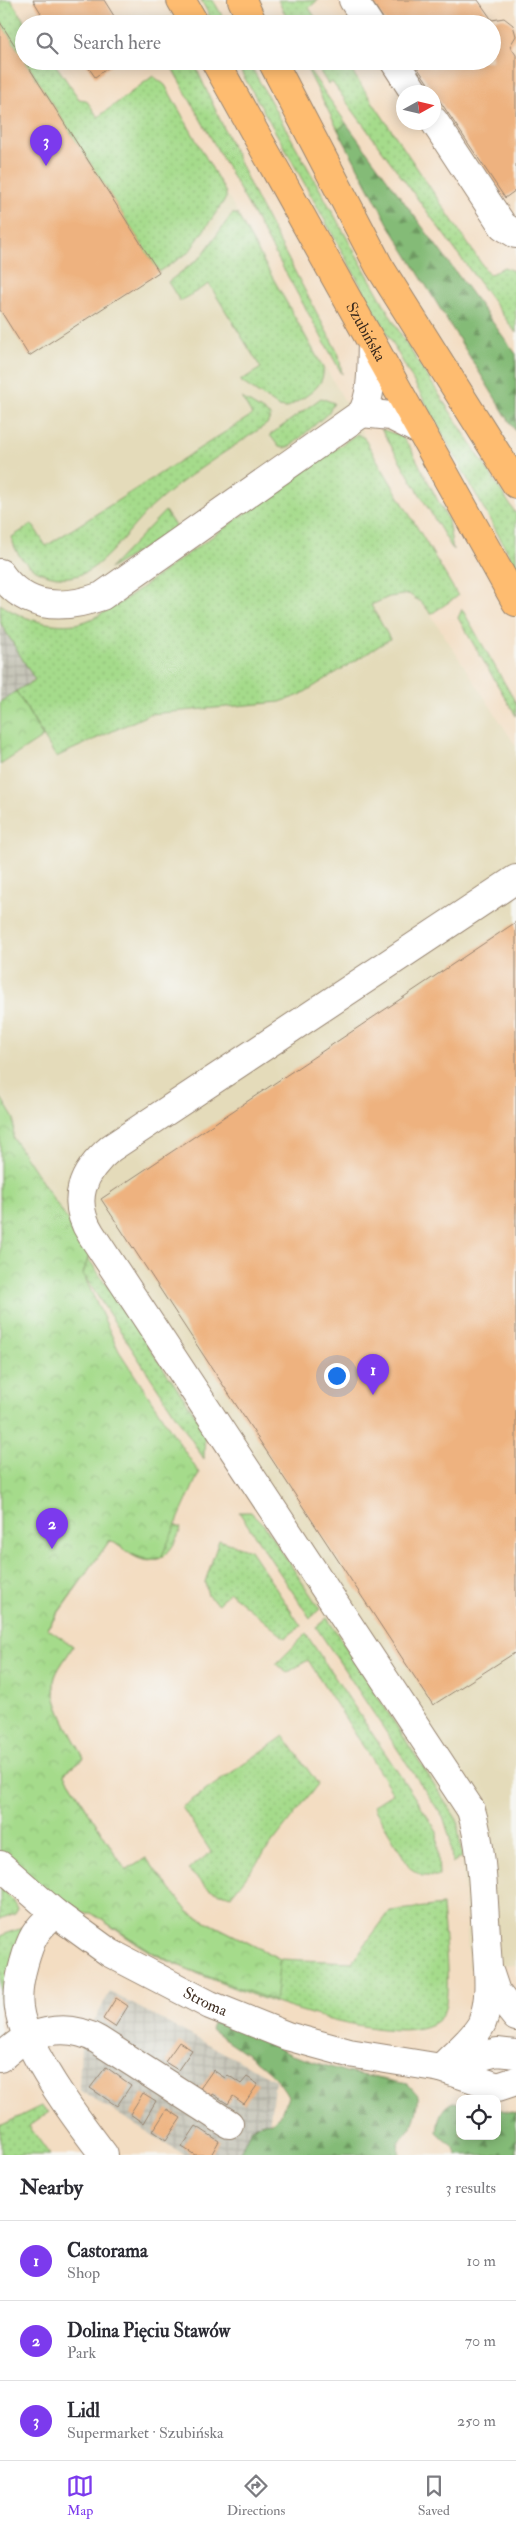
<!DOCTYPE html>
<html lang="en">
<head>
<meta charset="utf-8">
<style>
  body { margin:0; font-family:"IM FELL Double Pica",serif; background:#f2f2f3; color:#2b2b33 }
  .controls { position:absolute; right:15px; bottom:15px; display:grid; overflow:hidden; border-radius:10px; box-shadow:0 2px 12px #0003 }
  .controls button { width:45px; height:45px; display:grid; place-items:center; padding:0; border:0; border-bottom:1px solid #e1e1e2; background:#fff; color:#2b2b33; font:25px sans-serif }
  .compass { position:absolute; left:396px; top:85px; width:45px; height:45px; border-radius:50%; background:#fff; box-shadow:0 2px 12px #0003; rotate:82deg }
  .you { position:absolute; left:336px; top:1375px; width:18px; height:18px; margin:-12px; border:4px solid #fff; border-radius:50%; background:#1a73e8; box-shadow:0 0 0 8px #1a73e833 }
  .badge { display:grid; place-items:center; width:32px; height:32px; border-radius:50%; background:#7c3aed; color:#fff; font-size:16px; font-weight:700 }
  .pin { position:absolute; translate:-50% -41px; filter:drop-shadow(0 1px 2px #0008) }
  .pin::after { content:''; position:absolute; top:26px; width:18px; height:15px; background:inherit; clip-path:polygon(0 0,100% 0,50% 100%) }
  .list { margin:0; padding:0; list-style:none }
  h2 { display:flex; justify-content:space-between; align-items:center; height:65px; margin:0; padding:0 20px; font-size:21px }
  h2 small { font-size:16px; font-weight:400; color:#7c7c81 }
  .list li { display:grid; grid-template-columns:32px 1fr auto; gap:15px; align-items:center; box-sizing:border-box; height:80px; padding:0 20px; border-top:1px solid #e1e1e2 }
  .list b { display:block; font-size:19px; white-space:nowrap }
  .list p { margin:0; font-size:16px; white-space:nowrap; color:#7c7c81 }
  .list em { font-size:16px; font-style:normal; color:#7c7c81 }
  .icon { flex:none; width:28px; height:28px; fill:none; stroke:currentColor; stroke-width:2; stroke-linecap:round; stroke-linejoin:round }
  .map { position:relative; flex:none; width:516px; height:2155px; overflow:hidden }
  .search { position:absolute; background:#fff; box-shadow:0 2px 12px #0003; left:15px; right:15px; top:15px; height:55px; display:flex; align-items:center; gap:12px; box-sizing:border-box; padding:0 18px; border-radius:28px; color:#7c7c81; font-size:19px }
  .sheet { height:305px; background:#fff }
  nav { display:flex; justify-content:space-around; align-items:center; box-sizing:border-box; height:70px; border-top:1px solid #e1e1e2; background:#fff; font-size:14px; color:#7c7c81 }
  nav a { display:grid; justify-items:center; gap:2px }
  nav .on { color:#7c3aed }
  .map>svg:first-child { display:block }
  .built { fill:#e4dbba }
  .industrial { fill:url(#industrial-grid) }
  .grass { fill:url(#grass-dots); stroke:#708254 }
  .forest { fill:url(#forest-firs); stroke:#60724a }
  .park { fill:url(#park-crowns); stroke:#708254 }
  .building { fill:#eeb27f }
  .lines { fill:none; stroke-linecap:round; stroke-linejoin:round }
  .minor-casing { stroke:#978470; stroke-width:30 }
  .major-casing { stroke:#978470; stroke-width:30 }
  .minor { stroke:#fff; stroke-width:28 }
  .major { stroke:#febc70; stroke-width:28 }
  .labels { text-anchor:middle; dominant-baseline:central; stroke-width:4.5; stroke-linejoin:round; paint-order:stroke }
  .street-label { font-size:16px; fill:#3b2a1e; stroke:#f6f6f2 }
</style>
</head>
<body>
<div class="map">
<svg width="516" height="2155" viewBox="0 0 516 2155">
  <defs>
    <pattern id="industrial-grid" width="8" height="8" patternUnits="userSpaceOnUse" patternTransform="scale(1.25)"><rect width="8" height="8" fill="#c6c5b8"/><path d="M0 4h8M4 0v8" fill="none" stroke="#aba99e"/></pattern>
    <pattern id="grass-dots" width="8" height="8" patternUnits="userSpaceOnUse" patternTransform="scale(1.25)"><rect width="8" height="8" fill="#a5db8b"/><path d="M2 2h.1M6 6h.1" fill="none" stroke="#8fbc78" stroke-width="1.8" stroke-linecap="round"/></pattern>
    <pattern id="forest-firs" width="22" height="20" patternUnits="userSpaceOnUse" patternTransform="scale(1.25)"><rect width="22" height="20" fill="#84bb77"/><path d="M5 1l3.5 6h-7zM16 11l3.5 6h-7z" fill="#6d9861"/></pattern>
    <pattern id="park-crowns" width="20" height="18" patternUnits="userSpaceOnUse" patternTransform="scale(1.25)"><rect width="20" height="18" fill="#a5db8b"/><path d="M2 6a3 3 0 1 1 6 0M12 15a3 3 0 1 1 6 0" fill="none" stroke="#8fbc78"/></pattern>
  </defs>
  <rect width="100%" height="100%" fill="#f6f6f2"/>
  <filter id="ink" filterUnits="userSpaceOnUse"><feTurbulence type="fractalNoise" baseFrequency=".02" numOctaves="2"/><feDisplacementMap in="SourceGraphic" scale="10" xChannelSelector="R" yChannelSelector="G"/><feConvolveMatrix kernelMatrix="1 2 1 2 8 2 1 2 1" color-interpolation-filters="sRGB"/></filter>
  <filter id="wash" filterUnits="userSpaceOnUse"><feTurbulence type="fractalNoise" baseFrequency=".0096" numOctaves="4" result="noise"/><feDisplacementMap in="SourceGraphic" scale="20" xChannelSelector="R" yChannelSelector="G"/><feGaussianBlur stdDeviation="1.12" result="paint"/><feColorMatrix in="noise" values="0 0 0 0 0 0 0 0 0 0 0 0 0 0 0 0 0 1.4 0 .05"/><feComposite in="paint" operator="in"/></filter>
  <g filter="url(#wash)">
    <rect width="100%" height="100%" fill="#f3ddc2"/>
    <g class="built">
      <polygon points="0,0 11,0 26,24 24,24 24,61 53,61 79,99 86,100 98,117 125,97 165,85 410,516 94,636 0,622"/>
      <polygon points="399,594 409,594 415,598 429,612 516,746 516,1965 469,1968 461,1839 457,1820 205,1429 13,1138 14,1119 0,1096 0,765 43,737 56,757 371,605"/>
    </g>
    <g class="industrial">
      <polygon points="0,623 35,679 0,702"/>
      <polygon points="110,1992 275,2080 265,2155 185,2155 79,2090 81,2045"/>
    </g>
    <g class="grass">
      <polygon points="0,0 11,0 26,24 24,24 24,59 0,22"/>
      <polygon points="201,0 213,0 227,24 214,24"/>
      <polygon points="278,0 318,0 309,8 320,24 290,24"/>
      <polygon points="25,61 53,61 79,99 86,100 98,117 153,76 165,85 226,193 226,198 189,252 159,272"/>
      <polygon points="179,61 193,61 256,198 339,355 342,374 171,66"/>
      <polygon points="235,61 248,61 404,340 516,514 516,567 292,161"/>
      <polygon points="303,61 346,123 338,130"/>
      <polygon points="313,61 345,61 489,275 504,267 516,272 516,333 332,82 328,84"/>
      <path d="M232 214H237L323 368C326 388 302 398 287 408L279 407 240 381 261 368 209 284 180 301 168 282 201 257Z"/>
      <path d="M242 398 271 416 267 424C229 450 186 475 152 507 131 526 109 561 84 573 56 586 16 568 12 537L32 524 46 546 252 415Z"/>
      <polygon points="321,398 334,403 328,413 291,446 285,448 279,447 270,435"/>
      <polygon points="381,429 401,436 410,447 448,520 453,550"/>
      <path d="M357 434 364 438 458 596 431 614 423 604 409 594 389 597 371 605 390 639 300 695 280 702 150 714 56 757 16 691 35 680 0 622V604C22 619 49 627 75 624 103 620 151 580 175 563 236 520 296 477 357 434Z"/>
      <polygon points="165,511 175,526 173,530 109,569"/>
      <polygon points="462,609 516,703 516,716 458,618"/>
      <polygon points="88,1258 205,1429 204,1459 83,1274"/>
      <path d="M0 1462 113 1496 181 1528C175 1546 163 1567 140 1559 129 1555 119 1545 110 1540L47 1629 73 1646C68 1656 58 1667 55 1677 48 1698 74 1738 84 1758L64 1773 126 1871 146 1858 188 1912 280 1959 352 1962 390 1911 442 1905C443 1927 454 2002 441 2017 404 2062 200 1977 154 1954 132 1942 111 1926 91 1912Z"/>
      <polygon points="239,1512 251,1512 264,1525 320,1609 310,1618"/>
      <polygon points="219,1540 250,1550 301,1626 285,1638 229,1592 218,1604 208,1596 205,1582"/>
      <polygon points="327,1618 457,1820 462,1857 452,1863 450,1838 444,1819 316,1627"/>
      <polygon points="306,1634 437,1831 439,1876 422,1876 410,1868 373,1806 393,1793 308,1660 287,1673 276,1664"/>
      <polygon points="284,1736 318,1784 231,1896 210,1890 188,1870 211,1852 182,1807"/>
      <polygon points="0,1888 13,1900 18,1909 15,1914 0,1920"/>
      <polygon points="22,1928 18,1956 0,2005 0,1936"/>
      <polygon points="41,2106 49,2112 29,2126 50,2155 0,2155 0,2126"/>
    </g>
    <g class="forest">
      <polygon points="346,123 516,354 516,432 390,227 338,130"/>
      <path d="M213 2023H224L237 2028 292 2055 346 2072 408 2084 418 2095C419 2106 415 2123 408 2131 404 2136 401 2138 398 2144L400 2155H242L240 2152 251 2129 262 2123 272 2122 280 2116 288 2096C272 2066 237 2049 211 2029Z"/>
      <path d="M453 2102 460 2103V2136H497V2109L516 2113V2155H457L454 2148 437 2132C439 2118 440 2108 453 2102Z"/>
    </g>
    <g class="park">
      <polygon points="16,691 43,737 0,765 0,702"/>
      <path d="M0 1096 14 1119 13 1138 91 1256 88 1258 83 1274 119 1351 199 1473 161 1558C140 1563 127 1551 110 1540L47 1628 73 1646C68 1656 58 1667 55 1677 48 1698 74 1738 84 1758L64 1773 126 1871 146 1858 188 1912 280 1959 275 2001 185 1968 152 1952 91 1913H55L0 1865Z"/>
    </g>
    <g id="blocks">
      <g class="building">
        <polygon points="33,0 104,0 119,24 77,24 71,16 59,24 27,24 41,13"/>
        <polygon points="371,0 478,0 492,20 504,18 513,25 516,36 510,46 516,55 516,190 505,198 413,61 492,61 492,24 387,24"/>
        <polygon points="0,22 159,272 29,356 0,310"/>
        <polygon points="84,61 117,61 95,77"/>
        <polygon points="516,922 516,1652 433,1705 101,1199"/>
        <polygon points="116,1998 128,2006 115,2027 103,2019"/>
        <polygon points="179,2042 192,2050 178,2070 165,2062"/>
        <polygon points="106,2067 131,2085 117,2106 90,2088"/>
        <polygon points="213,2070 225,2078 228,2075 241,2084 247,2077 258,2084 244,2104 233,2096 228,2104 213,2094 211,2098 199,2090"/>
        <polygon points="143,2093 156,2101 143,2123 130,2114"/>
        <polygon points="167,2109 181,2118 166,2140 153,2131"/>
        <polygon points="196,2126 219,2141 211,2155 195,2155 182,2147"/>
      </g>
    </g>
  </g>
  <g filter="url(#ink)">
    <use href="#blocks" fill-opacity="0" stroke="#978470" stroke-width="1"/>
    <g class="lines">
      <defs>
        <g id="minor">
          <polyline points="353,0 369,24"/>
          <polyline points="394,61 414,92"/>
          <polyline points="434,121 503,226 516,234"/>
          <polyline points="362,413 391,416 421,431"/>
          <path d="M0 573C26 610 63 610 102 596L362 413C373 393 371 366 372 344"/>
          <path id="s1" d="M0 1865 55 1913 110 1953 210 2005 287 2036 349 2053 441 2068 498 2087 516 2081"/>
          <path d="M55 1913C35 1930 31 1938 24 1963 20 1977 17 1993 19 2008 24 2050 78 2121 104 2155"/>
          <polyline points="490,1974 496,1992 516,2017"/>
          <path d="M0 2058C9 2051 19 2041 29 2037 53 2028 76 2027 98 2040L229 2124"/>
          <polyline points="443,2067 497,2052 516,2054"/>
          <path d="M441 2068C453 2055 475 2038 482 2023 493 1995 487 1964 486 1935 483 1894 483 1850 471 1810L91 1234C70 1201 82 1172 111 1148L516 879"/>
        </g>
        <g id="major">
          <polyline points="181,0 195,24"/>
          <polyline points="242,0 253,24"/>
          <path id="s2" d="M215 61 516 602"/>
          <polyline points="272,61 379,266 516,484"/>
        </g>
      </defs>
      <use href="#minor" class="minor-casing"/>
      <use href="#major" class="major-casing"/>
      <use href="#minor" class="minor"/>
      <use href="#major" class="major"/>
    </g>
  </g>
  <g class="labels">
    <g class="street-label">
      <text stroke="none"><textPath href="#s2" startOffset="310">Szubińska</textPath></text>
      <text stroke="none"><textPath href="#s1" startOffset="248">Stroma</textPath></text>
    </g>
  </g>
</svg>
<div class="controls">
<button><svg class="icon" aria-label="locate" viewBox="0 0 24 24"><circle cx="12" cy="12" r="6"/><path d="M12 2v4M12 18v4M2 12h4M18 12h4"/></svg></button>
</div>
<svg class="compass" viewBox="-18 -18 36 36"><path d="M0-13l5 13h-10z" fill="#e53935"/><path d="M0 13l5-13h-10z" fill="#7c7c81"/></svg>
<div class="you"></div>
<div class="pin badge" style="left:373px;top:1395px">1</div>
<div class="pin badge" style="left:52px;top:1549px">2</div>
<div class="pin badge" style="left:46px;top:166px">3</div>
<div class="search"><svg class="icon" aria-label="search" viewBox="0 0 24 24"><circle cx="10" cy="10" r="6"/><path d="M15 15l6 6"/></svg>Search here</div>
</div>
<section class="sheet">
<h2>Nearby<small>3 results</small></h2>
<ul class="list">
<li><span class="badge">1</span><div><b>Castorama</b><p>Shop</p></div><em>10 m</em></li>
<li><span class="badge">2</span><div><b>Dolina Pięciu Stawów</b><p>Park</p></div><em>70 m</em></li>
<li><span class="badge">3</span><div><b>Lidl</b><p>Supermarket · Szubińska</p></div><em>250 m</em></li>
</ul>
</section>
<nav>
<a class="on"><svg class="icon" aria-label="map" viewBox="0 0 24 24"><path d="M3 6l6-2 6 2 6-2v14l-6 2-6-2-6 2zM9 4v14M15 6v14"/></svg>Map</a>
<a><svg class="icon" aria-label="directions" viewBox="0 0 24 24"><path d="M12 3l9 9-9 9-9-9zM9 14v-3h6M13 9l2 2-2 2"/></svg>Directions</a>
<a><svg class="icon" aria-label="saved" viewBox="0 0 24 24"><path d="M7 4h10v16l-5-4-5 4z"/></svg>Saved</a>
</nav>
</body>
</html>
